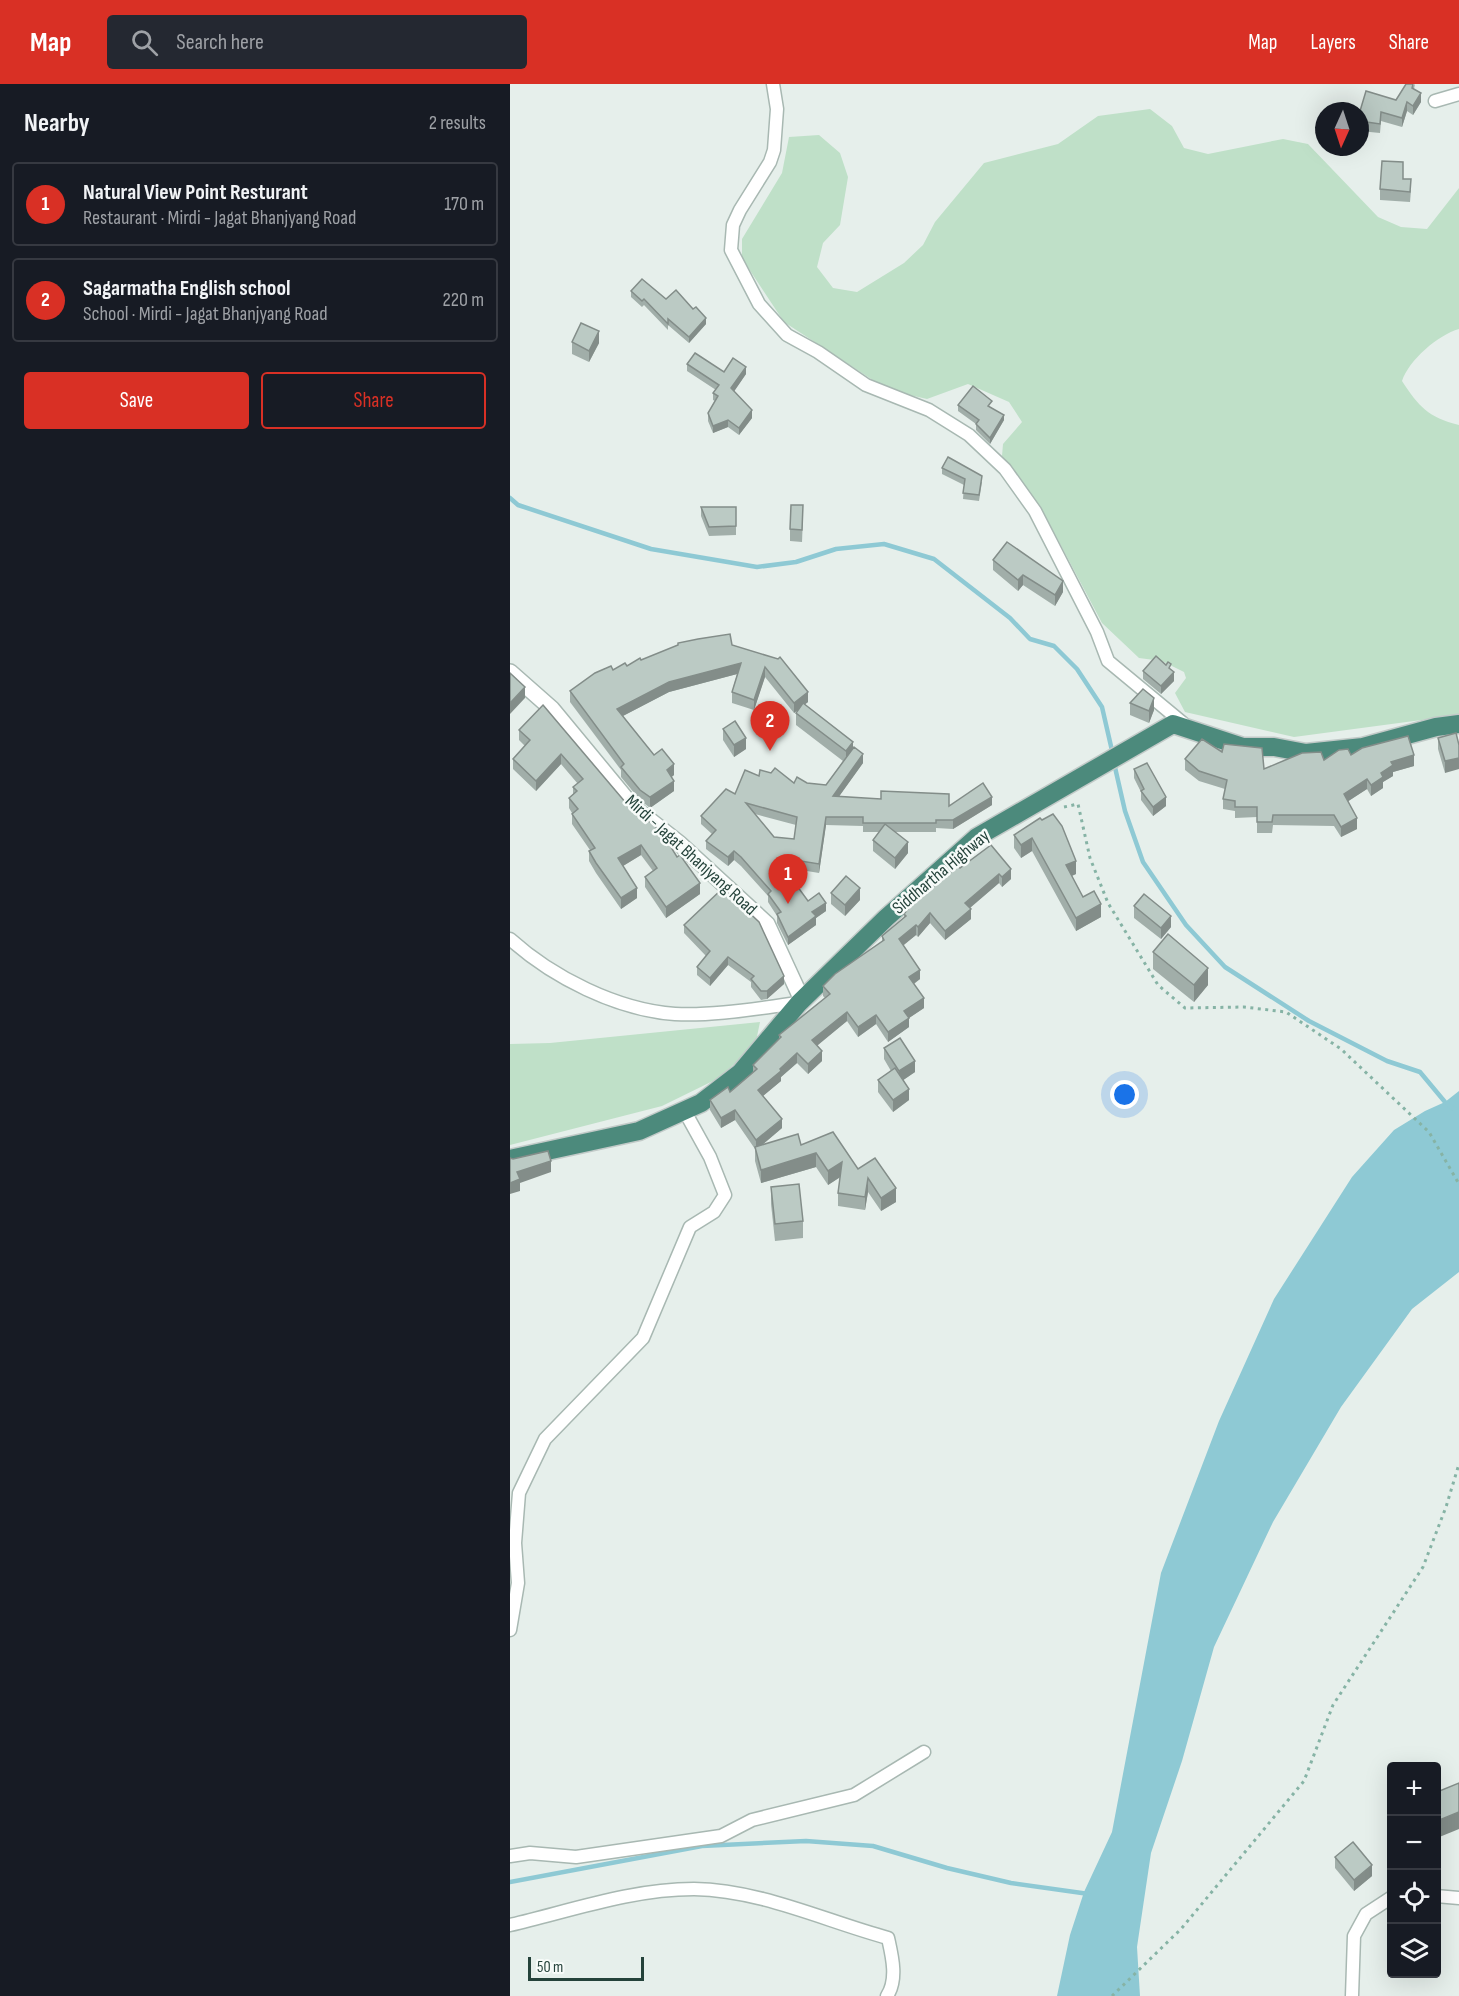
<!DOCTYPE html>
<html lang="en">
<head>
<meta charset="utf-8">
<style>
  body { margin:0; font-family:"Sofia Sans Condensed",sans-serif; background:#242831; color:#f1f3f6 }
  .controls { position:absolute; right:18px; bottom:18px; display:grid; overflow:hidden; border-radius:6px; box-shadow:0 6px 24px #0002 }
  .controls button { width:54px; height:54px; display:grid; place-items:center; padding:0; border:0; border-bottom:2px solid #363941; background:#171b24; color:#f1f3f6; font:30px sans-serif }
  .compass { position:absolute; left:805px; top:18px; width:54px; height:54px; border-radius:50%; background:#171b24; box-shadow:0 6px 24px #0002; rotate:183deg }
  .scale { position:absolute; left:18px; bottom:15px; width:116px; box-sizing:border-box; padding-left:6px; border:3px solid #24423a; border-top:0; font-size:16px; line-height:21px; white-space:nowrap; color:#24423a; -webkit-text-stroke:4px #f7fbf9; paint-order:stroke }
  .you { position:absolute; left:615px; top:1011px; width:21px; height:21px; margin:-15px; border:4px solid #fff; border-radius:50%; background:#1a73e8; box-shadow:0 0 0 9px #1a73e833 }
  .badge { display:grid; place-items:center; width:39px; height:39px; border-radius:50%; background:#d93025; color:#fff; font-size:20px; font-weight:700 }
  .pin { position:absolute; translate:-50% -50px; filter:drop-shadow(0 2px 3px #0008) }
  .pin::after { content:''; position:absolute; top:32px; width:21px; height:18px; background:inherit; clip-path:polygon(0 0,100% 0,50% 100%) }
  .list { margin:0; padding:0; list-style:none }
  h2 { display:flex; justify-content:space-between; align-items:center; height:78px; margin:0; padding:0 24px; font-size:26px }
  h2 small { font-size:20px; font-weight:400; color:#9ea1a6 }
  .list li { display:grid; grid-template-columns:39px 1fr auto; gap:18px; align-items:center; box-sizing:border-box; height:84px; margin:0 12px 12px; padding:0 12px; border:2px solid #363941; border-radius:6px }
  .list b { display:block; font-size:22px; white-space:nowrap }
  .list p { margin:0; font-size:20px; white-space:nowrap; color:#9ea1a6 }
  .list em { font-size:20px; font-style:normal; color:#9ea1a6 }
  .actions { display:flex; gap:12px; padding:18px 24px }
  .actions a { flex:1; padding:14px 0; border:2px solid #d93025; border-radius:6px; text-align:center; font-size:21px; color:#d93025 }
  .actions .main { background:#d93025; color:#fff }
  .icon { flex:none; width:33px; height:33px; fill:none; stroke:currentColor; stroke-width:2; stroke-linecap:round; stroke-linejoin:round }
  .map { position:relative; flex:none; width:949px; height:1912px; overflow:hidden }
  header { display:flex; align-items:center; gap:36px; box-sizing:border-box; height:84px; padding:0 30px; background:#d93025; color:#fff }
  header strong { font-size:28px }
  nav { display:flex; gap:33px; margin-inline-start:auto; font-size:21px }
  .search { width:420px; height:54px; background:#242831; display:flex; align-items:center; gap:15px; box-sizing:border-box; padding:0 21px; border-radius:6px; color:#9ea1a6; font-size:22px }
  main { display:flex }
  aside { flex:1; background:#171b24 }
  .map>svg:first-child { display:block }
  .green { fill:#bfe0c8 }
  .water { fill:#8ec9d4 }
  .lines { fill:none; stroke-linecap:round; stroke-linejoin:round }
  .stream { stroke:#8ec9d4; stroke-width:4.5 }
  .minor-casing { stroke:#a8b8b2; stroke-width:15 }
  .tertiary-casing { stroke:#a8b8b2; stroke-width:18 }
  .trunk-casing { stroke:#c2cac8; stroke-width:21 }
  .path { stroke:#86b3a5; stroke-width:3; stroke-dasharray:3 4.5; stroke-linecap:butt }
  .minor { stroke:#fff; stroke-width:12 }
  .tertiary { stroke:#fff; stroke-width:15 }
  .trunk { stroke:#4c8a7c; stroke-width:18 }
  .wall { fill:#a1aea9; fill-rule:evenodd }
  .shaded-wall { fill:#838d89 }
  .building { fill:#bbcac4; stroke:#838d89; stroke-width:1.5; fill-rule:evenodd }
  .labels { text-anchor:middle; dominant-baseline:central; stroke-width:5; stroke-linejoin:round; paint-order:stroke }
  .street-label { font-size:18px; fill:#24423a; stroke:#f7fbf9 }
</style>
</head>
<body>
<header>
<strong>Map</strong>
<div class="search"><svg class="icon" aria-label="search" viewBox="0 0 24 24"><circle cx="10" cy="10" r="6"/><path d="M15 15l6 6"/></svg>Search here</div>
<nav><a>Map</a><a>Layers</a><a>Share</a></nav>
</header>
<main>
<aside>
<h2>Nearby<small>2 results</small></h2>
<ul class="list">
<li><span class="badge">1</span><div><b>Natural View Point Resturant</b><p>Restaurant · Mirdi - Jagat Bhanjyang Road</p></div><em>170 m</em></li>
<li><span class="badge">2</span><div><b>Sagarmatha English school</b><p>School · Mirdi - Jagat Bhanjyang Road</p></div><em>220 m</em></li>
</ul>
<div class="actions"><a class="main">Save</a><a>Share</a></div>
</aside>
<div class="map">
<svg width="949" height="1912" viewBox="0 0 949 1912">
  <rect width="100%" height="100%" fill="#e6efeb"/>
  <g class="green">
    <path d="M640 25 662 42 674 64 698 70 773 55 798 60 868 133 891 143 917 145 949 104V245C928 251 899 276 892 297 909 323 918 333 949 341V631L784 653 675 628 665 609 676 594 674 588 652 577 629 574 592 539 530 422 492 372 493 360 512 338 499 318 458 300 417 315 378 306 274 238 239 185 232 173V155L272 89 279 53 309 51 330 69 338 93 330 141 313 159 307 183 323 204 347 208 394 179 413 161 425 138 474 79 548 60 588 32Z"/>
    <polygon points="250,938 245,962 207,995 152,1022 0,1061 0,960 40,959"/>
  </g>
  <polygon class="water" points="949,1007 949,1188 902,1225 831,1323 763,1438 704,1563 672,1677 641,1769 627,1863 630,1912 547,1912 560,1851 574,1808 602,1748 651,1489 709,1337 764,1215 842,1093 884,1046 915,1027 935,1018"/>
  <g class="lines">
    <g class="stream">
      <polyline points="0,414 8,421 141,465 247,483 286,478 326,465 374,460 424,475 500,534 520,555 544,562 567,585 592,623 603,671"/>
      <polyline points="604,679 615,727 633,778 676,841 715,883 799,937 877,977 910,988 935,1018 949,1029"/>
      <polyline points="0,1798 192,1762 296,1757 363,1762 437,1784 501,1799 579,1810"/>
    </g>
    <defs>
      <g id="minor">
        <polyline points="263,0 267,25 264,66 260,78 230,126 223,141 221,166 249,220 277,251 308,268 356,301 419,326 459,351 495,385 525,427 587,548 598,577 674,640"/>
        <polyline points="925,17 949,10"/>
        <path d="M0 855C42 893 107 926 165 930 205 932 249 924 289 919"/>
        <polyline points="0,1546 8,1499 5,1459 9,1409 35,1355 133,1254 180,1143 204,1128 215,1111 200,1073 174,1026"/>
        <polyline points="0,1772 20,1769 66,1773 211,1752 242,1736 344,1711 414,1668"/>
        <polyline points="926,1812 949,1814"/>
        <path d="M0 1841C60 1827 121 1805 184 1805 251 1806 315 1837 378 1854 382 1872 388 1895 377 1912"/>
        <polyline points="842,1912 844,1852 856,1830 882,1813"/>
      </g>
      <polyline id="tertiary" points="0,588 42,625 123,723 170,760 257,840 292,916"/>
      <polyline id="trunk" points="0,1075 129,1047 191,1019 230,989 289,919 376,834 467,753 663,640 733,663 764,663 796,669 853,663 926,643 949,640"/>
    </defs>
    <use href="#minor" class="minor-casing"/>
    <use href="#tertiary" class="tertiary-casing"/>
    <use href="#trunk" class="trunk-casing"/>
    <g class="path">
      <polyline points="554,723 568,720 580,774 598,819 648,901 675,924 734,923 776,928 831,965 919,1048 949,1100"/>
      <polyline points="602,1912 671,1845 794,1697 823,1621 913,1483 936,1423 949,1380"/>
    </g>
    <use href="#minor" class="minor"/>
    <use href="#tertiary" class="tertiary"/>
    <use href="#trunk" class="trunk"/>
  </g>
  <g class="wall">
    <polygon points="905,0 904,5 911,18 903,31 897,27 892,43 871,37 870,49 850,47 850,27 886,16"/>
    <polygon points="870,105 901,106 900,118 870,116"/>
    <polygon points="121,207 156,215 183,225 196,240 179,259 158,241 158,246 134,221 132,223 121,213"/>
    <polygon points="62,258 89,259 79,278 62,270"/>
    <polygon points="177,280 214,288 236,290 224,307 242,334 229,351 218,343 203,349 198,337 198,329 205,317 203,316 203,309 206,306 177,287"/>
    <polygon points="448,321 482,323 481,324 494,336 480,360 466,346 466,340 448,327"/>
    <polygon points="432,384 472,398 469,417 453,415 454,401 432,390"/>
    <polygon points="191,423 226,423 226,451 199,452 191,432"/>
    <polygon points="293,433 292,458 280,457 280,445"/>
    <polygon points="483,476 553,508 545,522 513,501 508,507 483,486"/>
    <path d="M222 561 268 575 298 618 295 620 343 664 353 679 329 712 439 722 482 721 443 745 426 744V748H385L398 769 385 785 363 767V756L369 748H353V742L316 741 309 789 291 786 282 795 298 817 316 827 306 834V841L278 861 267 839V832L258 818V812L231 782 224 776 218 782 196 765V757L202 750 191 740V732L249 692 284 699H297L316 701 333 677 286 641V629L289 625 284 629 255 593 244 626 222 619V608L227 590 159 608 113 632 144 671 164 691 161 693 164 707 140 724 130 716 111 693V686L60 618V607L131 576ZM245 730 286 741 284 755 264 753Z"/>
    <polygon points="661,586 664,597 651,610 633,595 633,587"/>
    <polygon points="620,619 644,626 639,639 620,631"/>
    <polygon points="33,621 190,810 156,834 135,803 135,793 143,787 131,771 113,782 127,814 111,825 86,789 79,777 79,767 80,766 62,740 62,729 59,724 59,714 63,710 63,703 68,700 51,680 26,707 3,685 3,675 15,662 9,656 9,646"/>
    <polygon points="213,645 236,665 224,673 213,656"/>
    <polygon points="946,649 935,689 928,665 928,654"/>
    <polygon points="712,668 754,685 814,676 841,671 904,682 883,688 883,692 873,698 873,704 861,712 857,705 838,717 847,745 831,753 824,742 763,741 762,749 747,749 747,733 725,734 725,727 713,725 713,715 715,705 689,697 675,686 675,675"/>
    <polygon points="624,685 656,722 643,732 631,716 631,708 624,694"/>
    <polygon points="530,734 566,790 562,792 573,813 591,833 566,847 522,767 511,774 504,764 504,751"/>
    <polygon points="481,761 501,795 492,803 489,799 460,824 461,835 435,856 420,839 408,853 406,851 393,861 410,895 404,900 414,924 399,934 399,943 378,958 366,940 348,953 337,937 307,961 312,977 298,990 287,979 271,993 271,997 253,1012 272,1044 252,1061 291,1061 348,1085 386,1118 371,1127 358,1108 355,1126 328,1122 328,1109 330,1093 318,1101 306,1083 251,1099 245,1077 245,1065 225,1036 211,1044 200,1026 200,1016 220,1008 243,988 243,981 269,955 269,951 315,914 313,912 313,902 372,858 372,852 394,834 394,830"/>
    <polygon points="321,809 350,816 335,832 321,820"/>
    <polygon points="624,822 661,843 651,855 624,834"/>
    <polygon points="174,841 274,900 257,915 251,916 241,903 241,898 218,881 200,902 187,891 187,883 196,872 174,849"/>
    <polygon points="643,868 698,901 684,918 643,885"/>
    <polygon points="374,964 405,988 393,996 399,1016 383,1028 368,1008 368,996 381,987 374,975"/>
    <polygon points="261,1103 293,1137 293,1154 265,1157 261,1120"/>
    <polygon points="825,1773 862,1792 844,1807 825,1784"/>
  </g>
  <g class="shaded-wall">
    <polygon points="911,9 911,18 903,31 903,22"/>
    <polygon points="897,18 897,27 892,43 892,34"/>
    <polygon points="196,234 196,240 179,259 179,253"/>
    <polygon points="89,247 89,259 79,278 79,267"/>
    <polygon points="236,283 236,290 221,312 221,304"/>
    <polygon points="242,326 242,334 229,351 229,344"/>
    <polygon points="494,331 494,336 480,360 480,354"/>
    <polygon points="218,336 218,343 203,349 203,342"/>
    <polygon points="513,491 513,501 508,507 508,496"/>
    <polygon points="553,497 553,508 545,522 545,511"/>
    <polygon points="231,579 231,589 159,608 107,635 107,625 159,598"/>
    <polygon points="255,583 255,593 244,626 244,616"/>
    <polygon points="664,588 664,597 651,610 651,602"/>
    <polygon points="15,603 15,614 0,630 0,619"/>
    <polygon points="298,608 298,618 284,629 284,619"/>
    <polygon points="644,614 644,626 639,639 639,627"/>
    <polygon points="236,654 236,665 224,673 224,661"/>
    <polygon points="343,658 343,669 336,679 336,667"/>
    <polygon points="51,670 51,680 26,707 26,697"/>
    <polygon points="353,670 353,679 323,721 323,712"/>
    <polygon points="904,671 904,682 883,688 883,692 873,698 873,704 861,712 861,701 881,678"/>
    <polygon points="949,674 949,685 935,689 935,677"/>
    <polygon points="164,680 164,691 157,697 157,686"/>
    <polygon points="857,695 857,705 834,720 834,710"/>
    <polygon points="164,697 164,707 140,724 140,713"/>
    <polygon points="482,713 482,721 443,745 443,736"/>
    <polygon points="656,713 656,722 643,732 643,723"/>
    <polygon points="316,733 316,741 309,789 309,780"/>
    <polygon points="847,734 847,745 831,753 831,743"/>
    <polygon points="522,754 522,767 511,774 511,761"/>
    <polygon points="398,758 398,769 385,785 385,774"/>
    <polygon points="131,761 131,771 108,785 108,774"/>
    <polygon points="224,767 224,776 218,782 218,773"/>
    <polygon points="291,777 291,786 279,799 279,791"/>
    <polygon points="566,777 566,790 556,794 556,781"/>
    <polygon points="501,785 501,795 492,803 492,793"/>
    <polygon points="489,790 489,799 455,828 455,819"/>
    <polygon points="190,799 190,810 156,834 156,823"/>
    <polygon points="127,804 127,814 111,825 111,814"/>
    <polygon points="350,804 350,816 335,832 335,821"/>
    <polygon points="316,819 316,827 306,834 306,841 278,861 278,853 302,828"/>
    <polygon points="591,820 591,833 566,847 566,834"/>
    <polygon points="461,825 461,835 435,856 435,847"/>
    <polygon points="420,829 420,839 408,853 408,843"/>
    <polygon points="661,832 661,843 651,855 651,844"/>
    <polygon points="406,841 406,851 389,865 389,855"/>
    <polygon points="218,873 218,881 200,902 200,894"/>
    <polygon points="698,884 698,901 684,918 684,901"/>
    <polygon points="410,886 410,895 399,903 399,893"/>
    <polygon points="274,892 274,900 257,915 257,907"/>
    <polygon points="414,914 414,924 399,934 399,943 378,958 378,948 394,927"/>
    <polygon points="337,928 337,937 302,966 302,956"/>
    <polygon points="366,931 366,940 348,953 348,943"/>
    <polygon points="312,967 312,977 298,990 298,980"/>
    <polygon points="287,969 287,979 271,993 271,997 248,1016 248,1006"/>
    <polygon points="405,977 405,988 389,999 389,987"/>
    <polygon points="399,1005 399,1016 383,1028 383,1016"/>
    <polygon points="225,1026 225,1036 211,1044 211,1034"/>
    <polygon points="272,1035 272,1044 246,1066 246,1056"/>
    <polygon points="306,1069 306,1083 251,1099 251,1086"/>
    <polygon points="41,1077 41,1088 10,1099 10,1107 0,1110 0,1099 7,1088"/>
    <polygon points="332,1078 332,1092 318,1101 318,1087"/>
    <polygon points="358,1094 358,1108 355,1126 355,1113"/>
    <polygon points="386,1104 386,1118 371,1127 371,1114"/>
    <polygon points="949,1728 949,1745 927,1754 927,1737"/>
    <polygon points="862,1781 862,1792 844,1807 844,1796"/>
  </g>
  <g class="building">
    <polygon points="896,0 903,0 902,4 911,9 903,22 897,18 892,34 871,28 870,40 850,37 850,27 856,7 886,16"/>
    <polygon points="872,77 893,78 893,95 901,95 900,108 870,105"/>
    <polygon points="132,195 156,215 166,206 183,225 186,223 196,234 179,253 158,235 158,240 134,215 132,217 121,207"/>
    <polygon points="71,239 89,247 79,267 62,258"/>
    <polygon points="185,269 214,288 223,274 236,283 221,304 242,326 229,344 218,336 203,342 198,329 208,312 203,309 209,301 177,280"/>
    <polygon points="463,302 482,317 478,322 494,331 480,354 466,340 469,336 448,321"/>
    <polygon points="438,373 472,392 469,411 453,409 455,395 432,384"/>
    <polygon points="281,421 293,421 292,446 280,445"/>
    <polygon points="191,423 226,423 226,442 199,443"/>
    <polygon points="497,458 553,497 545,511 513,491 508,496 483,476"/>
    <polygon points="220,550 222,561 268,575 270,573 298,608 284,619 255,583 244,616 222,608 231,579 159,598 107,625 144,671 152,665 164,680 157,686 164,697 140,713 130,706 111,683 114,680 60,607 85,589 101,582 103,586 115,579 117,582 130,574 131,576 168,561 168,559 188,555"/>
    <polygon points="646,572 656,581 658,578 661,580 659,584 664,588 651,602 633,587"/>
    <polygon points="0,589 15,603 0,619"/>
    <polygon points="633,605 644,614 639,627 620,619"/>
    <polygon points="293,619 343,658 336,667 286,629"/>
    <polygon points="33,621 116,719 151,747 167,773 170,771 190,799 156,823 135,793 147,784 131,761 108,774 127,804 111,814 86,779 79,767 85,764 62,730 68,725 59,714 67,707 63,703 73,695 51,670 26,697 3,675 20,656 9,646"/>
    <polygon points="225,637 236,654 224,661 213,645"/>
    <polygon points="946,649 949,661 949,674 935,677 928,654"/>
    <polygon points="898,652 904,671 881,678 883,681 871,689 873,693 861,701 857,695 834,710 847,734 831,743 824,731 763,731 762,738 747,738 747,723 725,723 725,717 713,715 717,696 689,687 675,675 692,655 712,668 714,660 752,664 754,685 792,669 811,668 814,676 829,666 838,665 841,671 852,664"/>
    <path d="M344 663 353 670 323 712 371 715V707L439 710V722L473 699 482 713 443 736H426V739H353V733H316L309 780 291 777 279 791 298 817 309 809 316 819 302 828 306 832 278 853 267 830 271 828 258 810 261 807 231 773 224 767 218 773 196 757 206 746 191 732 216 705 225 710 235 686 249 692 250 686 261 689 265 684 284 699 287 693 297 699 316 701ZM236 719 287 733 284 755 264 753Z"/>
    <polygon points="637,679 656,713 643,723 631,707 634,705 624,685"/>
    <polygon points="543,730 552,742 566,777 556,781 573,813 584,807 591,820 566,834 522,754 511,761 504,751 530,734 532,736"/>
    <polygon points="375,740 398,758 385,774 363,756"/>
    <polygon points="481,761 501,785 492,793 489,790 455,819 461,825 435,847 420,829 408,843 406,841 389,855 410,886 399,893 414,914 394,927 399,934 378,948 366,931 348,943 337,928 302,956 312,967 298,980 287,969 270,985 271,987 248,1006 272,1035 246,1056 225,1026 211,1034 200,1016 218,1003 220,1008 247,985 243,981 271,953 269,951 320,910 313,902 325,890 374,856 372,852 396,832 394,830 402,820 448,782 450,784"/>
    <polygon points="336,792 350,804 335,821 321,809"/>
    <polygon points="213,804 249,838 274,892 257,907 251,907 241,895 244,892 218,873 200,894 187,883 200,867 174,841"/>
    <polygon points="634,810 661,832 651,844 624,822"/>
    <polygon points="658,850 698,884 684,901 643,868"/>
    <polygon points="390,954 405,977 389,987 374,964"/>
    <polygon points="385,984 399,1005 383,1016 368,996"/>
    <polygon points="323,1048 348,1085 365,1074 386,1104 371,1114 358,1094 355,1113 328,1109 332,1078 318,1087 306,1069 251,1086 245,1063 288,1050 291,1061"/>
    <polygon points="38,1067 41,1077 7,1088 10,1095 0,1099 0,1074 3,1075"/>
    <polygon points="289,1100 293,1137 265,1140 261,1103"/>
    <polygon points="949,1699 949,1728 927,1737 927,1708"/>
    <polygon points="843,1758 862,1781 844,1796 825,1773"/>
  </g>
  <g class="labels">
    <g class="street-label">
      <text transform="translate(181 771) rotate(42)">Mirdi - Jagat Bhanjyang Road</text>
      <text transform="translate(431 788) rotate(-40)">Siddhartha Highway</text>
    </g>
  </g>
</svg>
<div class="controls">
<button>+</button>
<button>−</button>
<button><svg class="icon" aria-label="locate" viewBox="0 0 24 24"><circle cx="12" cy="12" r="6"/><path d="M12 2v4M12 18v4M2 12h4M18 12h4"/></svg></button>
<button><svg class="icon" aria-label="layers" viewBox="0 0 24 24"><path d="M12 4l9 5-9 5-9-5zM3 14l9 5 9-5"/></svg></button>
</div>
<svg class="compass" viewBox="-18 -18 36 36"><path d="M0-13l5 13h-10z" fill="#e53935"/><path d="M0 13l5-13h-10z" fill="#9ea1a6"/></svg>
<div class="scale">50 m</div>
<div class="you"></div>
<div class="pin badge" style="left:278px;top:820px">1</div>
<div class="pin badge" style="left:260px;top:667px">2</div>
</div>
</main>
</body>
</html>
